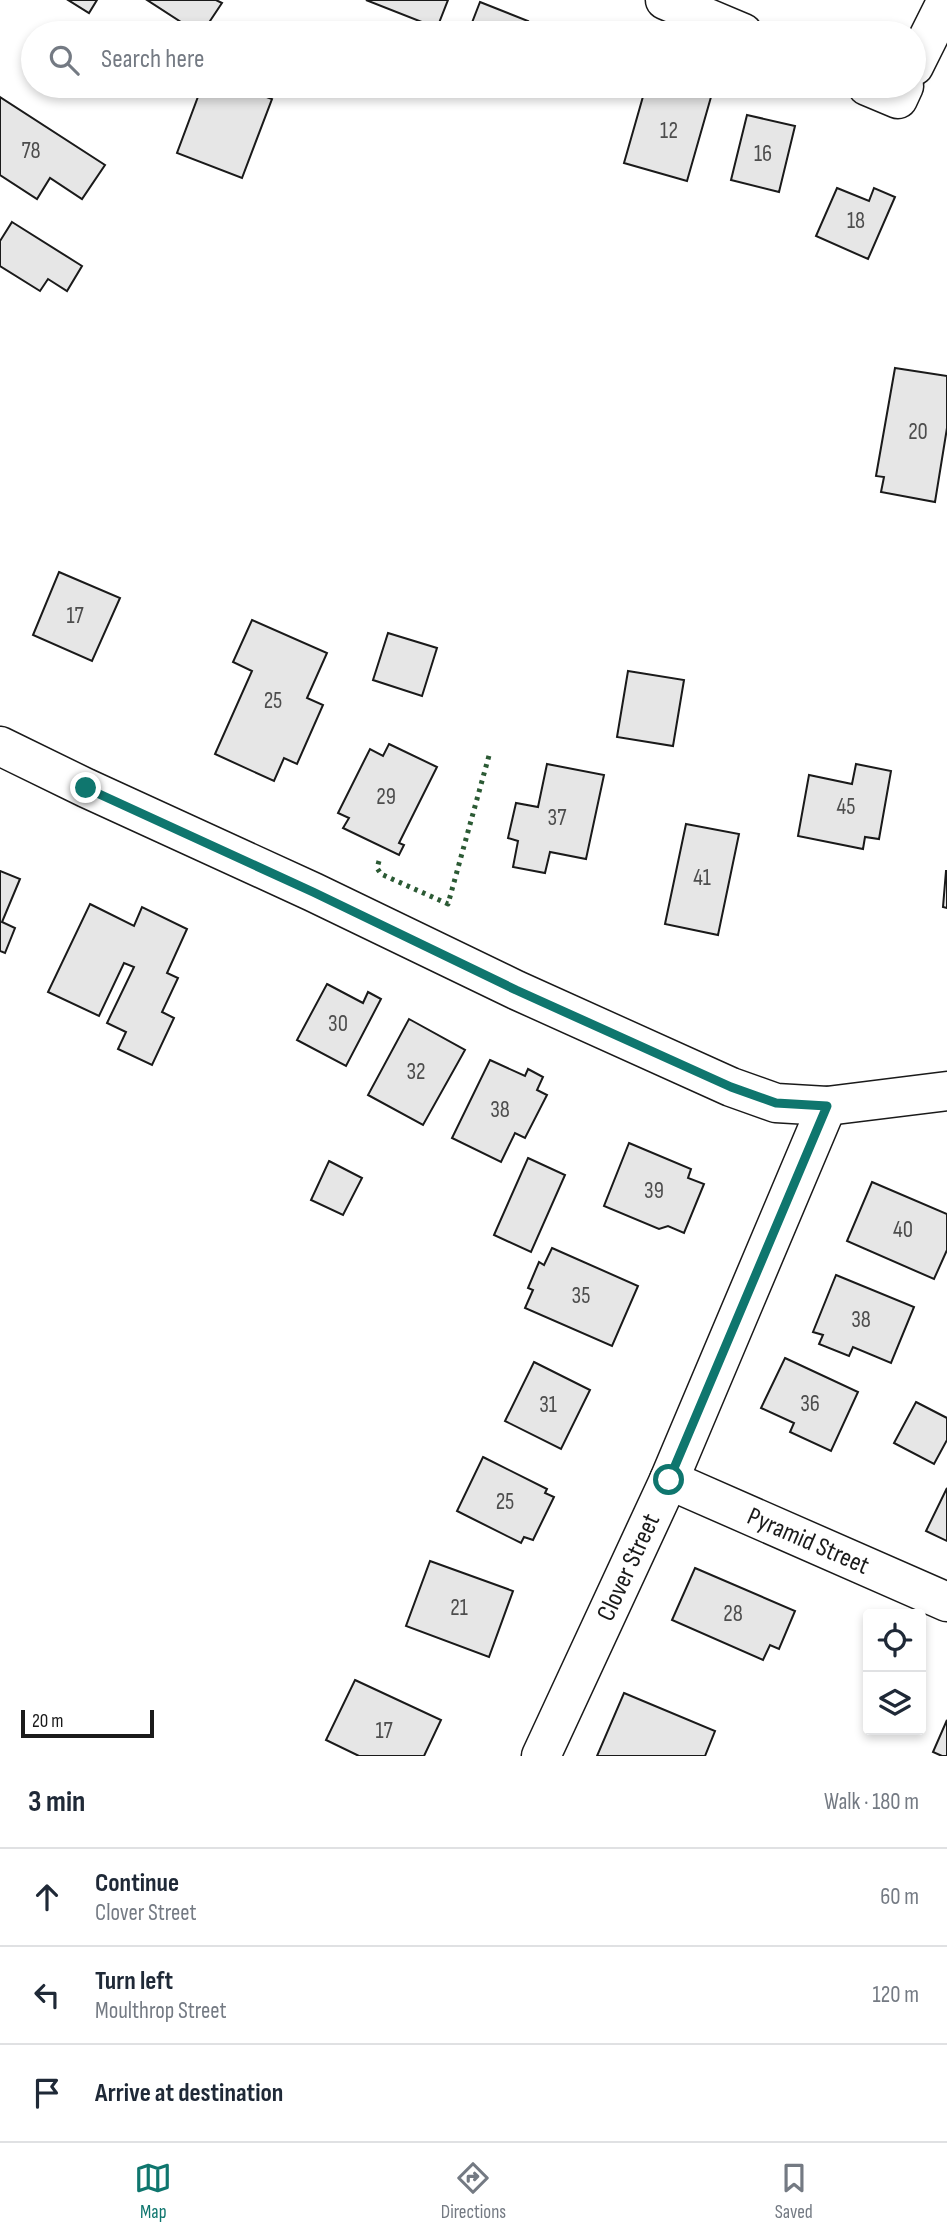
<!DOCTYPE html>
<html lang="en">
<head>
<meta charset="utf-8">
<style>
  body { margin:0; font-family:"Sofia Sans Condensed",sans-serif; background:#f6f6f7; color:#1f2937 }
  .controls { position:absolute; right:21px; bottom:21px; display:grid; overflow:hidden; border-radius:7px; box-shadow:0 4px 10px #0003 }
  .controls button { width:63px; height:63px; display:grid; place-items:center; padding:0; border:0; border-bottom:2px solid #e0e1e3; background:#fff; color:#1f2937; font:35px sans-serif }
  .scale { position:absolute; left:21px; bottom:18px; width:133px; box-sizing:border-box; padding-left:7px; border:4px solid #1a1a1a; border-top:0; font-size:19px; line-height:24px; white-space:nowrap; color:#1a1a1a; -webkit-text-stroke:5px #fff; paint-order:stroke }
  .stop { position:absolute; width:21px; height:21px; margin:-16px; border:5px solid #0f766e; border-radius:50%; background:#fff }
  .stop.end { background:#0f766e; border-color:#fff; box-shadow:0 2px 7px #0008 }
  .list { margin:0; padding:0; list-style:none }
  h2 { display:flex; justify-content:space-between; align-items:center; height:91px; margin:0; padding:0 28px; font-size:30px }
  h2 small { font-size:23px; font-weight:400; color:#747a83 }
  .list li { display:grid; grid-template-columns:46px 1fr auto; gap:21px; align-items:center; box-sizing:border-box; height:98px; padding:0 28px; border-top:2px solid #e0e1e3 }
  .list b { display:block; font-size:26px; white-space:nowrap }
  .list p { margin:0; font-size:23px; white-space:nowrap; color:#747a83 }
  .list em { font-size:23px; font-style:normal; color:#747a83 }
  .icon { flex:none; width:38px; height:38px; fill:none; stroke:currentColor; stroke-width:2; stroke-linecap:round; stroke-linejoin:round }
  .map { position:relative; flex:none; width:947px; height:1756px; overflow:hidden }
  .search { position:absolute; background:#fff; box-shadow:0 4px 10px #0003; left:21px; right:21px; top:21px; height:77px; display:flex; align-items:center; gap:18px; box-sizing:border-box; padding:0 24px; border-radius:38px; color:#747a83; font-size:26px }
  .sheet { height:385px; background:#fff }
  nav { display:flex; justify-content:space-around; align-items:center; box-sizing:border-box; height:98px; border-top:2px solid #e0e1e3; background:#fff; font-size:19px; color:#747a83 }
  nav a { display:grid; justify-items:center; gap:4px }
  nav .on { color:#0f766e }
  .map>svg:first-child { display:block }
  .building { fill:#e6e6e6; stroke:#1a1a1a; stroke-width:2 }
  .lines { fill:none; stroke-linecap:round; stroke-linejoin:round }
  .minor-casing { stroke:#1a1a1a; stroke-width:41 }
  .minor { stroke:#fff; stroke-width:38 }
  .hedge { stroke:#2b5a34; stroke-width:5; stroke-dasharray:3.5 5; stroke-linecap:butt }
  .route { stroke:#0f766e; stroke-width:9 }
  .labels { text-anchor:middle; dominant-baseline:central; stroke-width:5; stroke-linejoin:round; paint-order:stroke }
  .number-label { font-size:23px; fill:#4d4d4d }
  .street-label { font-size:26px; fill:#1a1a1a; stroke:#fff }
</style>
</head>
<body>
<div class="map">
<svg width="947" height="1756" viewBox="0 0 947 1756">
  <rect width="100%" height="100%" fill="#fff"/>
  <g class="building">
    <polygon points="68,0 97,0 89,13"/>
    <polygon points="147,0 216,0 222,3 202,33 198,33"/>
    <polygon points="366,0 448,0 437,28"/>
    <polygon points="480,2 528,21 523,33 468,33"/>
    <polygon points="202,86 236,86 272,99 242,178 177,153"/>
    <polygon points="646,86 672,86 711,97 687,181 624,163"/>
    <polygon points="0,97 105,165 82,199 50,178 37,199 0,175"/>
    <polygon points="747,115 795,126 779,192 731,180"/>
    <polygon points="837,188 869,201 874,188 895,197 868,259 816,236"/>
    <polygon points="12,222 82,266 67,291 48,279 40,291 0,266 0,241"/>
    <polygon points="895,368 947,376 947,428 935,502 881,492 884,477 876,476"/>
    <polygon points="59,572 120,598 92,661 33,635"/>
    <polygon points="252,620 327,653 307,698 323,705 297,764 284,758 274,781 215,754 252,671 233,662"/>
    <polygon points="388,633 437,648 422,696 373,680"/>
    <polygon points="628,671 684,680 673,746 617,737"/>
    <polygon points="389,744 437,767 399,843 404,845 399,855 343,828 349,818 338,813 370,749 383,756"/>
    <polygon points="547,764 604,775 586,859 550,852 545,873 513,867 518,841 508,838 516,803 538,807"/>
    <polygon points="856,764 891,771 879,839 865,837 863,849 798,836 809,775 852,784"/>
    <polygon points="686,824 739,834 718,935 665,924"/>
    <polygon points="0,871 20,879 2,922 15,928 5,953 0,951"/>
    <polygon points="946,871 947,871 947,908 943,907"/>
    <polygon points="90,904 134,926 142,907 187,929 167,973 178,978 162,1012 174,1018 152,1065 118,1049 126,1032 107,1023 134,967 124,963 99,1016 48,992"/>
    <polygon points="327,984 363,1003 368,992 381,999 346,1066 297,1040"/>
    <polygon points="409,1019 465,1050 423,1125 368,1095"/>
    <polygon points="490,1060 525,1076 528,1069 543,1077 537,1090 547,1095 525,1138 515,1133 501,1162 452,1138"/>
    <polygon points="629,1143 691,1169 688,1178 704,1184 684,1233 668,1226 659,1229 604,1206"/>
    <polygon points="528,1158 565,1175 531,1252 494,1235"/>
    <polygon points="329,1161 362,1178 343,1215 311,1200"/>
    <polygon points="872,1182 947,1214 947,1250 934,1279 847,1241"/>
    <polygon points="552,1248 638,1286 612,1346 525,1308 533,1290 528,1288 539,1262 544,1265"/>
    <polygon points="836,1275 914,1307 891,1363 853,1347 849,1356 819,1344 823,1335 813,1332"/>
    <polygon points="785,1358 858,1392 831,1451 790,1432 794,1423 761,1408"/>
    <polygon points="534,1362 590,1390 561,1449 505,1421"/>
    <polygon points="916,1402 947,1418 947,1440 934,1464 894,1443"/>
    <polygon points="483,1457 547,1489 545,1493 554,1497 533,1540 524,1537 521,1543 457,1511"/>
    <polygon points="947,1488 947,1541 926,1531"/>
    <polygon points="430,1561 513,1591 489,1657 406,1626"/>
    <polygon points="695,1568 795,1611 779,1649 770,1645 763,1660 672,1620"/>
    <polygon points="355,1680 441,1720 424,1756 359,1756 326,1740"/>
    <polygon points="624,1693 715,1731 705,1756 597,1756"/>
    <polygon points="947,1720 947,1756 942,1756 933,1752"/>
  </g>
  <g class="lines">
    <defs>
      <g id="minor">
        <polyline points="665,0 743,33"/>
        <polyline points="914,66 947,0"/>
        <polyline points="867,86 898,99 904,86"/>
        <polyline points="0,746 86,788 313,892 516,990 731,1087 776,1103 827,1106 947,1091"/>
        <path id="s1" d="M669 1480 947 1602"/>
        <path id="s2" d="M541 1756 669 1480 827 1106"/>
      </g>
    </defs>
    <use href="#minor" class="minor-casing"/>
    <use href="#minor" class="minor"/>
    <polyline class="hedge" points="379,861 377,868 381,874 448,904 490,752"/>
  </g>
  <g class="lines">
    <polyline class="route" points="86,788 313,892 516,990 731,1087 776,1103 827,1106 669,1480"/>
  </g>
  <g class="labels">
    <g class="number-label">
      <text x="669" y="131">12</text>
      <text x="31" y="151">78</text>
      <text x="763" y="154">16</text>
      <text x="856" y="221">18</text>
      <text x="918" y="432">20</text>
      <text x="75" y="616">17</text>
      <text x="273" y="701">25</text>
      <text x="386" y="797">29</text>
      <text x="846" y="807">45</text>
      <text x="557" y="818">37</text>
      <text x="702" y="878">41</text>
      <text x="338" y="1024">30</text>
      <text x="416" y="1072">32</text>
      <text x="500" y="1110">38</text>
      <text x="654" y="1191">39</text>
      <text x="903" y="1230">40</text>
      <text x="581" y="1296">35</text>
      <text x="861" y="1320">38</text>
      <text x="810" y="1404">36</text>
      <text x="548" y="1405">31</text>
      <text x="505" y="1502">25</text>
      <text x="459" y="1608">21</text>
      <text x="733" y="1614">28</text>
      <text x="384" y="1731">17</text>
    </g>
    <g class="street-label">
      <text stroke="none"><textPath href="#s1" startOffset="152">Pyramid Street</textPath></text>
      <text stroke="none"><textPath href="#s2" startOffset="208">Clover Street</textPath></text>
    </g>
  </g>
</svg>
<div class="controls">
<button><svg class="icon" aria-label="locate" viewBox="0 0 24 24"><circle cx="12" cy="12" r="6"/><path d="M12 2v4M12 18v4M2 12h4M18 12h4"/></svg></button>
<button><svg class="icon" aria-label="layers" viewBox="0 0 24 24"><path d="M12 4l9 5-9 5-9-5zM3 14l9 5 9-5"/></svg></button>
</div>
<div class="scale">20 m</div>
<div class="stop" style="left:669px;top:1480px"></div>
<div class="stop end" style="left:86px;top:788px"></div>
<div class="search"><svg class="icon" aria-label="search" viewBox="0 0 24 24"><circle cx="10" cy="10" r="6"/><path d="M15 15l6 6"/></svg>Search here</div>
</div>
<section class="sheet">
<h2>3 min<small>Walk · 180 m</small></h2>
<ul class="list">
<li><svg class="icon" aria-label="ahead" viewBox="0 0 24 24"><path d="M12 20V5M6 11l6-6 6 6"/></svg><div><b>Continue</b><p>Clover Street</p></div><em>60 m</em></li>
<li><svg class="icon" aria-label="left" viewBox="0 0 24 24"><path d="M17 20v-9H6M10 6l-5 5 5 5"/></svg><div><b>Turn left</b><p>Moulthrop Street</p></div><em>120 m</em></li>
<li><svg class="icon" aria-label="arrive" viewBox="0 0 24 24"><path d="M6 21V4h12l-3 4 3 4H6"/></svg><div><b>Arrive at destination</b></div></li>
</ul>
</section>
<nav>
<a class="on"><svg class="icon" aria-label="map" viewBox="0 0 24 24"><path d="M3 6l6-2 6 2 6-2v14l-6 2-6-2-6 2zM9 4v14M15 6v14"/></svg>Map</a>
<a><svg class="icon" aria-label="directions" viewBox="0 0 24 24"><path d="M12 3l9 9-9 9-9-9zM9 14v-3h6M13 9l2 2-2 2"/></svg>Directions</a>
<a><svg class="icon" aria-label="saved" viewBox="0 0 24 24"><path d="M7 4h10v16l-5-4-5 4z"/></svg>Saved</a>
</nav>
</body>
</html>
